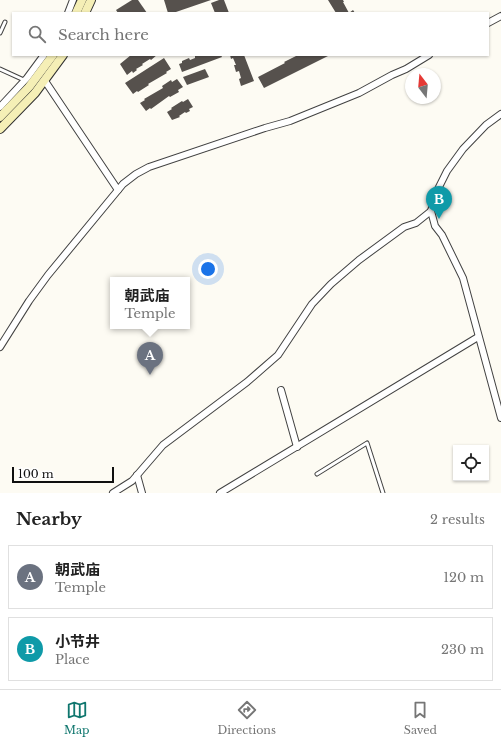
<!DOCTYPE html>
<html lang="en">
<head>
<meta charset="utf-8">
<style>
  body { margin:0; font-family:"Libre Baskerville","Noto Sans SC",serif; background:#f2f2f2; color:#222 }
  .controls { position:absolute; right:12px; bottom:12px; display:grid; overflow:hidden; border-radius:0px; box-shadow:0 1px 3px #0004 }
  .controls button { width:36px; height:36px; display:grid; place-items:center; padding:0; border:0; border-bottom:1px solid #e0e0e0; background:#fff; color:#222; font:20px sans-serif }
  .compass { position:absolute; left:405px; top:68px; width:36px; height:36px; border-radius:50%; background:#fff; box-shadow:0 1px 3px #0004; rotate:344deg }
  .scale { position:absolute; left:12px; bottom:10px; width:102px; box-sizing:border-box; padding-left:4px; border:2px solid #0f0f0f; border-top:0; font-size:11px; line-height:14px; white-space:nowrap; color:#0f0f0f; -webkit-text-stroke:3px #fff; paint-order:stroke }
  .you { position:absolute; left:208px; top:269px; width:14px; height:14px; margin:-10px; border:3px solid #fff; border-radius:50%; background:#1a73e8; box-shadow:0 0 0 6px #1a73e833 }
  .badge { display:grid; place-items:center; width:26px; height:26px; border-radius:50%; background:#0f766e; color:#fff; font-size:13px; font-weight:700 }
  .pin { position:absolute; translate:-50% -33px; filter:drop-shadow(0 1px 2px #0008) }
  .pin::after { content:''; position:absolute; top:21px; width:14px; height:12px; background:inherit; clip-path:polygon(0 0,100% 0,50% 100%) }
  .popup { position:absolute; left:110px; top:277px; width:80px; height:52px; box-sizing:border-box; display:grid; place-content:center; border-radius:0px; background:#fff; filter:drop-shadow(0 1px 3px #0005); font-size:13px; white-space:nowrap; color:#767676 }
  .popup b { font-size:15px; color:#222 }
  .popup::after { content:''; position:absolute; left:50%; top:100%; margin-left:-8px; border:8px solid transparent; border-top-color:#fff }
  .list { margin:0; padding:0; list-style:none }
  h2 { display:flex; justify-content:space-between; align-items:center; height:52px; margin:0; padding:0 16px; font-size:17px }
  h2 small { font-size:13px; font-weight:400; color:#767676 }
  .list li { display:grid; grid-template-columns:26px 1fr auto; gap:12px; align-items:center; box-sizing:border-box; height:64px; margin:0 8px 8px; padding:0 8px; border:1px solid #e0e0e0; border-radius:0px }
  .list b { display:block; font-size:15px; white-space:nowrap }
  .list p { margin:0; font-size:13px; white-space:nowrap; color:#767676 }
  .list em { font-size:13px; font-style:normal; color:#767676 }
  .icon { flex:none; width:22px; height:22px; fill:none; stroke:currentColor; stroke-width:2; stroke-linecap:round; stroke-linejoin:round }
  .map { position:relative; flex:none; width:501px; height:493px; overflow:hidden }
  .search { position:absolute; background:#fff; box-shadow:0 1px 3px #0004; left:12px; right:12px; top:12px; height:44px; display:flex; align-items:center; gap:10px; box-sizing:border-box; padding:0 14px; border-radius:0px; color:#767676; font-size:15px }
  .sheet { height:196px; background:#fff }
  nav { display:flex; justify-content:space-around; align-items:center; box-sizing:border-box; height:56px; border-top:1px solid #e0e0e0; background:#fff; font-size:11px; color:#767676 }
  nav a { display:grid; justify-items:center; gap:2px }
  nav .on { color:#0f766e }
  .map>svg:first-child { display:block }
  .building { fill:#56514d }
  .lines { fill:none; stroke-linecap:round; stroke-linejoin:round }
  .service-casing { stroke:#424242; stroke-width:5 }
  .minor-casing { stroke:#424242; stroke-width:8 }
  .secondary-casing { stroke:#313131; stroke-width:10 }
  .service { stroke:#fff; stroke-width:3 }
  .minor { stroke:#fff; stroke-width:6 }
  .secondary { stroke:#f5efb6; stroke-width:8 }
</style>
</head>
<body>
<div class="map">
<svg width="501" height="493" viewBox="0 0 501 493">
  <rect width="100%" height="100%" fill="#fdfbf3"/>
  <g class="building">
    <polygon points="132,0 138,0 147,13 118,13 116,10"/>
    <polygon points="164,0 211,0 173,13 168,13"/>
    <polygon points="219,0 224,0 229,13 215,13 211,3"/>
    <polygon points="328,0 343,0 344,2 343,2 349,13 353,10 355,13 336,13"/>
    <polygon points="131,55 157,55 151,60 150,59 142,64 143,65 136,69 137,70 133,73 132,71 127,75 120,64"/>
    <polygon points="198,55 221,55 222,57 182,72 179,64 182,63 182,61 189,58 190,60 195,58 195,56"/>
    <polygon points="230,55 244,55 254,81 241,86 239,79 241,78 239,71 236,72 234,65 236,65 233,58 231,59"/>
    <polygon points="298,55 330,55 264,88 258,77 285,63 284,62"/>
    <polygon points="164,58 171,69 166,72 167,73 148,84 149,85 138,92 137,91 133,94 125,83"/>
    <polygon points="205,69 209,77 187,85 183,77"/>
    <polygon points="177,79 183,87 178,90 179,92 170,97 169,96 151,109 150,108 146,111 140,103 145,100 144,99 163,88 162,86 171,80 172,82"/>
    <polygon points="188,99 193,107 189,109 190,111 186,113 185,112 179,116 180,117 172,120 167,112 172,109 171,108 182,101 183,102"/>
  </g>
  <g class="lines">
    <defs>
      <g id="service">
        <polyline points="0,33 5,22"/>
        <polyline points="0,69 24,80"/>
        <polyline points="317,474 367,443 383,493"/>
      </g>
      <g id="minor">
        <polyline points="68,13 73,0"/>
        <polyline points="488,23 501,16"/>
        <polyline points="45,81 118,190"/>
        <polyline points="0,107 27,78 44,55"/>
        <polyline points="501,114 486,125 463,149 447,171 437,191 431,211 435,226 442,235 463,278 501,418"/>
        <polyline points="0,347 29,301 48,275 123,184 136,174 149,167 265,128 290,121 359,93 392,75 406,69 429,55"/>
        <polyline points="281,390 297,447"/>
        <polyline points="137,475 142,493"/>
        <polyline points="113,493 132,481 163,445 247,382 278,355 312,304 331,284 359,260 404,227 416,223 431,211"/>
        <polyline points="220,493 478,337"/>
      </g>
      <g id="secondary">
        <polyline points="76,13 82,0"/>
        <polyline points="85,13 91,0"/>
        <polyline points="0,117 29,87 53,55"/>
        <polyline points="0,129 35,93 63,55"/>
      </g>
    </defs>
    <use href="#service" class="service-casing"/>
    <use href="#minor" class="minor-casing"/>
    <use href="#secondary" class="secondary-casing"/>
    <use href="#service" class="service"/>
    <use href="#minor" class="minor"/>
    <use href="#secondary" class="secondary"/>
  </g>
</svg>
<div class="controls">
<button><svg class="icon" aria-label="locate" viewBox="0 0 24 24"><circle cx="12" cy="12" r="6"/><path d="M12 2v4M12 18v4M2 12h4M18 12h4"/></svg></button>
</div>
<svg class="compass" viewBox="-18 -18 36 36"><path d="M0-13l5 13h-10z" fill="#e53935"/><path d="M0 13l5-13h-10z" fill="#767676"/></svg>
<div class="scale">100 m</div>
<div class="you"></div>
<div class="pin badge" style="left:150px;top:375px;background:#6b7280">A</div>
<div class="popup"><b>朝武庙</b>Temple</div>
<div class="pin badge" style="left:439px;top:219px;background:#0f9aa8">B</div>
<div class="search"><svg class="icon" aria-label="search" viewBox="0 0 24 24"><circle cx="10" cy="10" r="6"/><path d="M15 15l6 6"/></svg>Search here</div>
</div>
<section class="sheet">
<h2>Nearby<small>2 results</small></h2>
<ul class="list">
<li><span class="badge" style="background:#6b7280">A</span><div><b>朝武庙</b><p>Temple</p></div><em>120 m</em></li>
<li><span class="badge" style="background:#0f9aa8">B</span><div><b>小节井</b><p>Place</p></div><em>230 m</em></li>
</ul>
</section>
<nav>
<a class="on"><svg class="icon" aria-label="map" viewBox="0 0 24 24"><path d="M3 6l6-2 6 2 6-2v14l-6 2-6-2-6 2zM9 4v14M15 6v14"/></svg>Map</a>
<a><svg class="icon" aria-label="directions" viewBox="0 0 24 24"><path d="M12 3l9 9-9 9-9-9zM9 14v-3h6M13 9l2 2-2 2"/></svg>Directions</a>
<a><svg class="icon" aria-label="saved" viewBox="0 0 24 24"><path d="M7 4h10v16l-5-4-5 4z"/></svg>Saved</a>
</nav>
</body>
</html>
